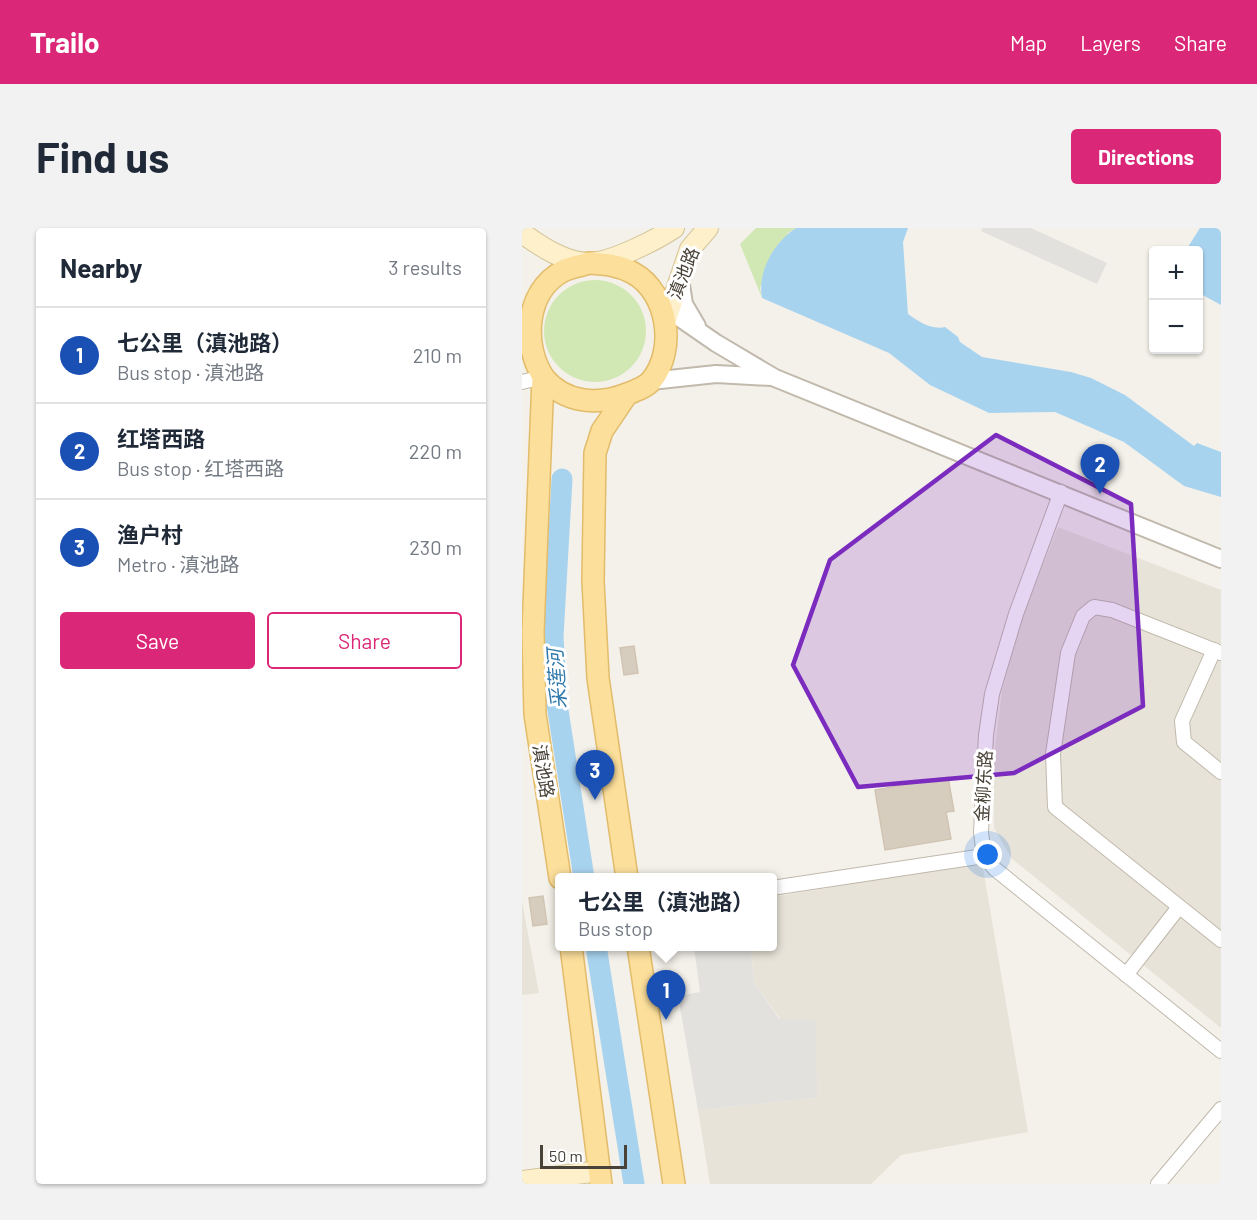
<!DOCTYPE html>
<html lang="en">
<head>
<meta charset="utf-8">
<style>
  body { margin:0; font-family:Barlow,"Noto Sans SC",sans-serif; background:#f2f2f3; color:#1f2937 }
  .controls { position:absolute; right:18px; top:18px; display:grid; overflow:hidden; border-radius:6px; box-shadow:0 2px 4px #0004 }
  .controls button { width:54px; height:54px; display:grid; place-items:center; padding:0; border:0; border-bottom:2px solid #e0e1e3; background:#fff; color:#1f2937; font:30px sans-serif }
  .scale { position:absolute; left:18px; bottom:15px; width:87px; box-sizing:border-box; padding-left:6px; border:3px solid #484238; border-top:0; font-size:16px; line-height:21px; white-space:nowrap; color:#484238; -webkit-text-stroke:4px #fff; paint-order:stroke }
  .you { position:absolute; left:466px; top:627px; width:21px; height:21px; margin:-15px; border:4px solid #fff; border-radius:50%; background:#1a73e8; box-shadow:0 0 0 9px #1a73e833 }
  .badge { display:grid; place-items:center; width:39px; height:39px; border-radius:50%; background:#db2777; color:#fff; font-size:20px; font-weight:700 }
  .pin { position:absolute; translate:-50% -50px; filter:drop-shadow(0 2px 3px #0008) }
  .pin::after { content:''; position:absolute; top:32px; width:21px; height:18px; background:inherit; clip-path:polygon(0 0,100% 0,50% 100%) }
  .popup { position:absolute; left:33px; top:645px; width:222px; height:78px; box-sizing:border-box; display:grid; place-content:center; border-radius:6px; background:#fff; filter:drop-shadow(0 2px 4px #0005); font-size:20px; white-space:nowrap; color:#747a83 }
  .popup b { font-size:22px; color:#1f2937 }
  .popup::after { content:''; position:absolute; left:50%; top:100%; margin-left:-12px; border:12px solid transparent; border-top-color:#fff }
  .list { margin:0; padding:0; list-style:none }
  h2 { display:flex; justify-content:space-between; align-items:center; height:78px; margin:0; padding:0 24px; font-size:26px }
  h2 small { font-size:20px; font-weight:400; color:#747a83 }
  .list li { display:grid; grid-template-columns:39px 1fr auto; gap:18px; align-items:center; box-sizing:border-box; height:96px; padding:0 24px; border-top:2px solid #e0e1e3 }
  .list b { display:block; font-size:22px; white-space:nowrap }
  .list p { margin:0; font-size:20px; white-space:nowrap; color:#747a83 }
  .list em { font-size:20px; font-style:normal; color:#747a83 }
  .actions { display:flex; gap:12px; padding:18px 24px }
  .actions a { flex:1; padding:14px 0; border:2px solid #db2777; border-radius:6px; text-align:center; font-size:21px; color:#db2777 }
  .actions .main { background:#db2777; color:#fff }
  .map { position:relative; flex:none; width:699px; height:956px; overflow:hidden; border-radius:6px }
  header { display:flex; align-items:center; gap:36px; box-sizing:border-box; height:84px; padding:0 30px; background:#db2777; color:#fff }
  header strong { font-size:28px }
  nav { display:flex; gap:33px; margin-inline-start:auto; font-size:21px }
  .intro { display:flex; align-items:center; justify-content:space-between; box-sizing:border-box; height:144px; padding:0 36px }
  h1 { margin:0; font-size:42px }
  .button { padding:15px 27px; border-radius:6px; background:#db2777; color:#fff; font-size:21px; font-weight:700 }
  main { display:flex; gap:36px; padding:0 36px }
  aside { flex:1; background:#fff; border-radius:6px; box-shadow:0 2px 4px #0004 }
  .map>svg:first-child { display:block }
  .residential { fill:#e8e3d8 }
  .green { fill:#d1e7b4 }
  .parking { fill:#e3e1de }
  .water { fill:#a8d3ef }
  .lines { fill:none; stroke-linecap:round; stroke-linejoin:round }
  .river { stroke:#a8d3ef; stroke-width:21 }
  .building { fill:#d6cdbf; stroke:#d1c4b2; stroke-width:1.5 }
  .minor-casing { stroke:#c0b9ac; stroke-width:16 }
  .tertiary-casing { stroke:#c0b9ac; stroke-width:20 }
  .secondary-casing { stroke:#d3c49a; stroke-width:22 }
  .primary-casing { stroke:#e2bc6a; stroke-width:24 }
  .minor { stroke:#fff; stroke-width:14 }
  .tertiary { stroke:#fff; stroke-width:16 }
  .secondary { stroke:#fdf0cb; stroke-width:20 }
  .primary { stroke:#fcdf9b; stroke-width:21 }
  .marked { fill:#7b2cbf; fill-opacity:0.2; stroke:#7b2cbf; stroke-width:4.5; stroke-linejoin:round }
  .labels { text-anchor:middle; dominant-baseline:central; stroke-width:6; stroke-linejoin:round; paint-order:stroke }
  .street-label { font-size:18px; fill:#484238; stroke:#fff }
  .water-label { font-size:20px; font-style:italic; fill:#3079ab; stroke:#fff }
</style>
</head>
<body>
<header>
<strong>Trailo</strong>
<nav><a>Map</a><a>Layers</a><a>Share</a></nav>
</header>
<div class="intro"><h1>Find us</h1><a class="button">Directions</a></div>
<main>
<aside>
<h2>Nearby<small>3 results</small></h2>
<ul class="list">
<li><span class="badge" style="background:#1a4fb4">1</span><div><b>七公里（滇池路）</b><p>Bus stop · 滇池路</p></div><em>210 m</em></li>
<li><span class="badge" style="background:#1a4fb4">2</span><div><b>红塔西路</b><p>Bus stop · 红塔西路</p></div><em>220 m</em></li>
<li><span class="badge" style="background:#1a4fb4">3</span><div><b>渔户村</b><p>Metro · 滇池路</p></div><em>230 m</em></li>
</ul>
<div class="actions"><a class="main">Save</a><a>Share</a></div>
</aside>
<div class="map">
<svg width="699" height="956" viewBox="0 0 699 956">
  <rect width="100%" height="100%" fill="#f4f1ea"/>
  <g class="residential">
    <polygon points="536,299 699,362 699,800 489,630 472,600 472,528 480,463 497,398"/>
    <polygon points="460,634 506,904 379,927 349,956 188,956 176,882 294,870 258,791 232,754 229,719 250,718 251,669"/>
    <polygon points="0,673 17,765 0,767"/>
  </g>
  <g class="green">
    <polygon points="234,0 274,0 266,5 238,60 240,70 218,16"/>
    <circle cx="73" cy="103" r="51"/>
  </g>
  <g class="parking">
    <polygon points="461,0 509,0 585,35 575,56 459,3"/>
    <polygon points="172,719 229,719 232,754 257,791 294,792 295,870 176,882 156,768 178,764"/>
  </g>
  <g class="water">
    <path d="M274 0H386L381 14 386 86C397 94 410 102 423 99L436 109 438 114 460 129 549 144 569 150 603 167 672 218 675 215 699 224V269L662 258 602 214 533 184 467 185 408 157 367 125 240 70C235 44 252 14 274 0Z"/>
    <polygon points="678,0 699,0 699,77 677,65 676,22 664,22"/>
  </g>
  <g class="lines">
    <g class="river">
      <polyline points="40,251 31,409 35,476 62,650"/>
      <polyline points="74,718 112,956"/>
    </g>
  </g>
  <g class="building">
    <polygon points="112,418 116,445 102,447 98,420"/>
    <polygon points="426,549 432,583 424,584 429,611 363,622 353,562"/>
    <polygon points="21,668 25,696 11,698 7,670"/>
  </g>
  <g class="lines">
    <defs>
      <g id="minor">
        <polyline points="0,154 21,149"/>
        <polyline points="539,264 494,386 470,466 464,507 459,604 462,628 473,641 699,823"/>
        <polyline points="692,422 660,493 662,514 699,544"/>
        <polyline points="699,425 590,382 572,379 561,388 546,425 531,526 533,579 699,712"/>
        <polyline points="250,660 462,628"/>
        <polyline points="604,747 657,679"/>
        <polyline points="636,956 699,881"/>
      </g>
      <g id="tertiary">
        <polyline points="158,50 162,76 175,98"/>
        <polyline points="139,77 194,115 253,150 699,331"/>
        <polyline points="129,153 194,146 249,149"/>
      </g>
      <g id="secondary">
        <path d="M0 5C18 18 43 35 67 35 89 35 134 12 152 0"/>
        <polyline points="143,94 168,21 186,0"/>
        <polyline points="0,953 77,943"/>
      </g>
      <g id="primary">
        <path d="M67 35C83 36 97 37 111 45 146 64 155 122 129 153 124 159 113 163 105 166 77 177 44 176 22 150 0 118 3 63 41 43 49 39 59 38 67 35Z"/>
        <polyline points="21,149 11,404 13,486 38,650"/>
        <polyline points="105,166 80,203 73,225 71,353 76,450 105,650"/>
        <polyline points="49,718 79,956"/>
        <polyline points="116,718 152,956"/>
      </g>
    </defs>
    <use href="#minor" class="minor-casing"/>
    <use href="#tertiary" class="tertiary-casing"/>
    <use href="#secondary" class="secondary-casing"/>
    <use href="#primary" class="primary-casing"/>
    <use href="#minor" class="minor"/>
    <use href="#tertiary" class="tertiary"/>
    <use href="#secondary" class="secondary"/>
    <use href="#primary" class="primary"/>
  </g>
  <path class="marked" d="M474 207 609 276 621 478 492 545 336 559 271 437 308 332Z"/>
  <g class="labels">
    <g class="street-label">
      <text transform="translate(161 45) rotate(-68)">滇池路</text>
      <text transform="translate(22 543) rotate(81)">滇池路</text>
      <text transform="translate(461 558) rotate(-87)">金柳东路</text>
    </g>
    <g class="water-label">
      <text transform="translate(34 451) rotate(-94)">采莲河</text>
    </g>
  </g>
</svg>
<div class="controls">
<button>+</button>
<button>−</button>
</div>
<div class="scale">50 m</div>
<div class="you"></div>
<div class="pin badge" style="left:144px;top:792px;background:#1a4fb4">1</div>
<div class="popup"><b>七公里（滇池路）</b>Bus stop</div>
<div class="pin badge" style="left:578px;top:266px;background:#1a4fb4">2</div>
<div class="pin badge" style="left:73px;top:572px;background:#1a4fb4">3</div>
</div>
</main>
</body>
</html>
